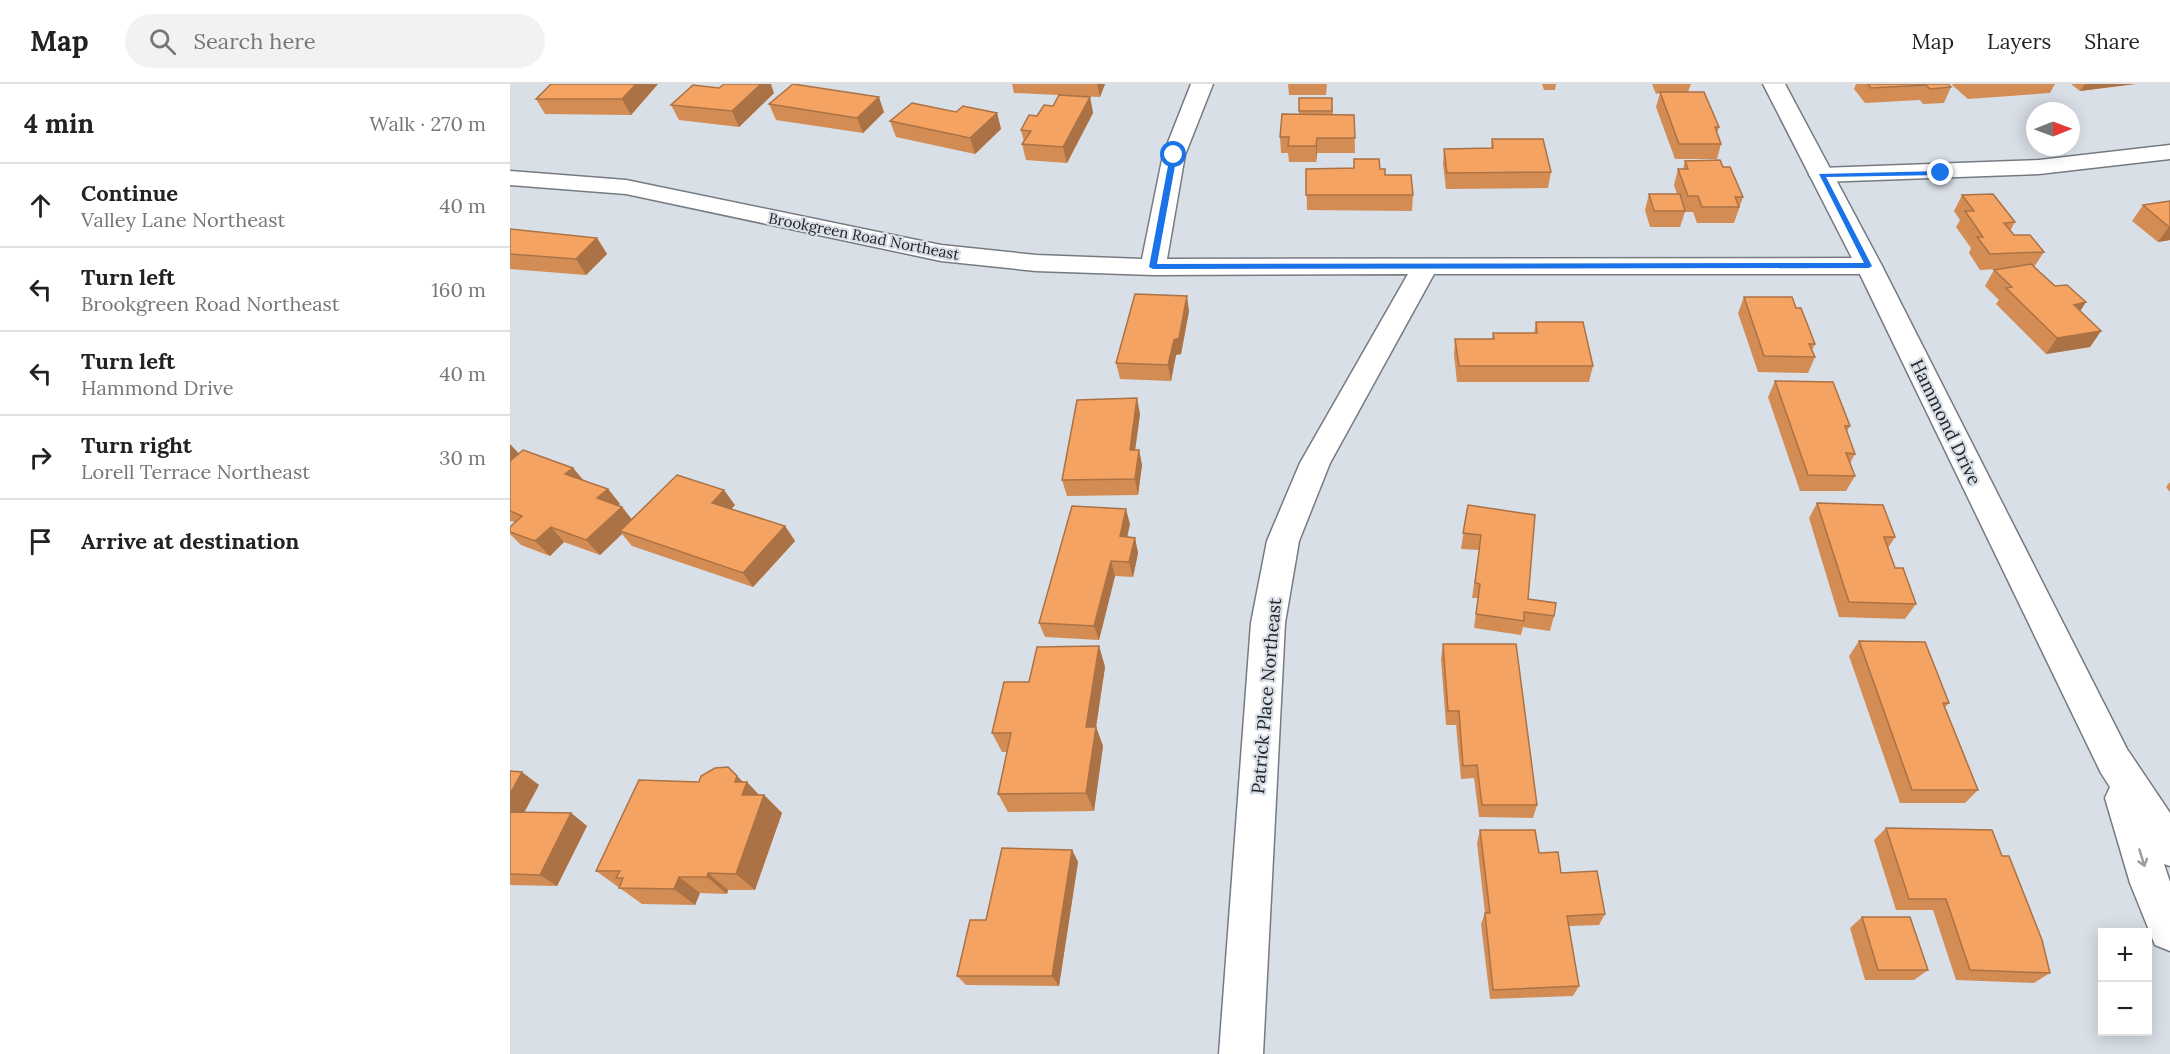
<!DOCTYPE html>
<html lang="en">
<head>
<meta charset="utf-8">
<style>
  body { margin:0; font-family:Lora,serif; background:#f2f2f2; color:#222 }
  .controls { position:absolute; right:18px; bottom:18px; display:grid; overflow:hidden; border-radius:0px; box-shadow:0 3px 15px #0003 }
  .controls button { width:54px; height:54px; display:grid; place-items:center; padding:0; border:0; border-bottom:2px solid #e0e0e0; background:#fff; color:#222; font:30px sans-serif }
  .compass { position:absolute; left:1516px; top:18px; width:54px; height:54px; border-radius:50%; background:#fff; box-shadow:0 3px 15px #0003; rotate:89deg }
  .stop { position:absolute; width:18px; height:18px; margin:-14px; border:4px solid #1a73e8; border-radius:50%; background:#fff }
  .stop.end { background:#1a73e8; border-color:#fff; box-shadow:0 2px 6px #0008 }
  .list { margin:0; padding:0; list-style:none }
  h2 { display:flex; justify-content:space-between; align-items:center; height:78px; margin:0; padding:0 24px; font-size:26px }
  h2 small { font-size:20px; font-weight:400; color:#767676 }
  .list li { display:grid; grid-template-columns:39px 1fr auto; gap:18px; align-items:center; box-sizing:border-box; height:84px; padding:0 24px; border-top:2px solid #e0e0e0 }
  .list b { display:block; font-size:22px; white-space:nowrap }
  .list p { margin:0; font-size:20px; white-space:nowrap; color:#767676 }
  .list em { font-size:20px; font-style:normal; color:#767676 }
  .icon { flex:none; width:33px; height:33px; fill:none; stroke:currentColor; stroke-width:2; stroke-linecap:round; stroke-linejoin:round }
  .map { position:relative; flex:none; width:1660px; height:970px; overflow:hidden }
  header { display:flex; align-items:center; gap:36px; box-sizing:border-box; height:84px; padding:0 30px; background:#fff; border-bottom:2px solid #e0e0e0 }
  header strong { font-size:28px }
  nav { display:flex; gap:33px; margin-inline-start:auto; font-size:21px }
  .search { width:420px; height:54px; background:#f2f2f2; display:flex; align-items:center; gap:15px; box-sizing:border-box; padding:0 21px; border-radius:33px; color:#767676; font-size:22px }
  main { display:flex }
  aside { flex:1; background:#fff }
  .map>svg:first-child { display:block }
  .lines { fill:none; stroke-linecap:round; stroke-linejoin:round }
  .minor-casing { stroke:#767b82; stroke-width:3 }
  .tertiary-casing { stroke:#767b82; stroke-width:3 }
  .minor { fill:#fff; fill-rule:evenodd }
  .tertiary { fill:#fff; fill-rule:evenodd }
  .wall { fill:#d28c54 }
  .shaded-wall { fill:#ab7245 }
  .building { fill:#f4a362; stroke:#ab7245; stroke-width:1.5 }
  .oneway { stroke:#9b9c9d }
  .route { fill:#1a73e8 }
  .labels { text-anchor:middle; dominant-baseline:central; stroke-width:4.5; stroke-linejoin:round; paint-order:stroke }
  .far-street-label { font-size:15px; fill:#212326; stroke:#d9dfe7 }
  .street-label { font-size:18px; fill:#212326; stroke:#d9dfe7 }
</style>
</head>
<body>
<header>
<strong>Map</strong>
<div class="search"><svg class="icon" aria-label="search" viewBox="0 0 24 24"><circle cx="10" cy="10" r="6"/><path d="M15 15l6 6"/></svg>Search here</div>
<nav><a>Map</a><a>Layers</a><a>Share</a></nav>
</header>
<main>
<aside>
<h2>4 min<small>Walk · 270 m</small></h2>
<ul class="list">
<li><svg class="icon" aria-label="ahead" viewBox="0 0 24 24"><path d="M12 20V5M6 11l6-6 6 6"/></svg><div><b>Continue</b><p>Valley Lane Northeast</p></div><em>40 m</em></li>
<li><svg class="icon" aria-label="left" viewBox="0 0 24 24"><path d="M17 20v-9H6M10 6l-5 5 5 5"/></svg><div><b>Turn left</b><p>Brookgreen Road Northeast</p></div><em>160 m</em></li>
<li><svg class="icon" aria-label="left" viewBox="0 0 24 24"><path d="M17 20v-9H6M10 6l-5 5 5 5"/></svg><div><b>Turn left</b><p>Hammond Drive</p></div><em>40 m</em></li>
<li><svg class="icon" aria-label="right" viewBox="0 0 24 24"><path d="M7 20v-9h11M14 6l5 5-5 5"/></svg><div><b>Turn right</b><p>Lorell Terrace Northeast</p></div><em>30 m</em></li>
<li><svg class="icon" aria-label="arrive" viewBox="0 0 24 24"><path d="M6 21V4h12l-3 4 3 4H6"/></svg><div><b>Arrive at destination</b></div></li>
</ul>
</aside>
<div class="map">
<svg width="1660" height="970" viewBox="0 0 1660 970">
  <rect width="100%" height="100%" fill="#d9dfe7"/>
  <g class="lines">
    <defs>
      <g id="minor">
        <polygon points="681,0 703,0 675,71 657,175 1359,174 1368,176 1372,182 1368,188 1359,190 924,190 820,379 789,457 775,539 753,970 709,970 741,539 757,457 790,379 898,190 643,191 526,187 431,177 116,110 0,101 0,87 116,96 431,161 526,171 632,175 653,71"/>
        <polygon points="1660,61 1660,75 1529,90 1311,98 1303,96 1299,91 1303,86 1311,84 1529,76"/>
      </g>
      <polygon id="tertiary" points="1253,0 1275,0 1372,182 1617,665 1660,729 1660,782 1654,780 1660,798 1660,867 1645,861 1620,799 1595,714 1600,703 1591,689 1346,182"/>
    </defs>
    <use href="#minor" class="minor-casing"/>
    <use href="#tertiary" class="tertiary-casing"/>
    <use href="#minor" class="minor"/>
    <use href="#tertiary" class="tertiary"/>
  </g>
  <g class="wall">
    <polygon points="148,0 121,31 35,30 26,15"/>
    <polygon points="502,0 595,0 590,13 504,9"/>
    <polygon points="778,0 817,0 816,11 779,11"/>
    <polygon points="1032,0 1046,0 1045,6 1034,6"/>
    <polygon points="1142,0 1181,0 1178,8 1209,43 1207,49 1211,60 1207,75 1165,75 1146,23 1150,9 1146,10"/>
    <polygon points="1346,0 1438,0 1441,3 1434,19 1413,20 1410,16 1355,19 1344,5"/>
    <polygon points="1443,0 1545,0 1540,9 1458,15 1442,1"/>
    <polygon points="1561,0 1625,0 1570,7"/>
    <polygon points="264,9 229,43 169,36 161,21"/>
    <polygon points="580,13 583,29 557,79 516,76 512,60 514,58 511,46 527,32 543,22"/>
    <polygon points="789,14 822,14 823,31 844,31 845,69 807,69 806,78 779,78 778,69 771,69 770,53 789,30"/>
    <polygon points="259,20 374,28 353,49 266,36"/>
    <polygon points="446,28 487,29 491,45 465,70 386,53 380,37"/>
    <polygon points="982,55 1041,88 1038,104 936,105 933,80 934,65 981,64"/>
    <polygon points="844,75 870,85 875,91 903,111 902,127 797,126 796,85 844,84"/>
    <polygon points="1175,77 1213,83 1233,113 1224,139 1187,139 1183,128 1175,128 1170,143 1140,143 1135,126 1139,110 1167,110 1164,101 1168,85 1173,85"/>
    <polygon points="1452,111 1505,138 1500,147 1504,151 1534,168 1524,183 1591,247 1580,263 1536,270 1486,220 1489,216 1475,202 1484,186 1488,185 1470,186 1459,169 1461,164 1446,143 1450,136 1444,127"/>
    <polygon points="1660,117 1660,156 1648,158 1622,137 1633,121"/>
    <polygon points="0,145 87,154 97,170 76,191 0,185"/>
    <polygon points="1234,213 1286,224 1305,260 1302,266 1305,273 1298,289 1248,288 1228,229"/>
    <polygon points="679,227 671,270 666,271 661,297 610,295 606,279"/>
    <polygon points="1026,238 1083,282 1079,298 947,298 944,271 945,255 982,255 983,249 1024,249"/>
    <polygon points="1265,297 1340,342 1337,347 1345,370 1340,379 1345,392 1336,407 1290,407 1258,313"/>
    <polygon points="630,330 625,366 629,366 632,381 628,411 557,412 552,396"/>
    <polygon points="0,360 9,370 63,384 73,397 98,405 110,420 108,422 112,423 122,436 225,421 221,425 275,442 285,457 243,503 122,462 112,450 90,471 54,458 40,472 11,461 0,450 0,443 5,438 1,437 0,438"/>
    <polygon points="1660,398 1660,408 1656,403"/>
    <polygon points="1307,419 1385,453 1378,464 1385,484 1406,520 1395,535 1329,533 1299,434"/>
    <polygon points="958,421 1018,515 1044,532 1040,547 1013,543 1011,551 964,544 968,514 962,514 969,466 951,465"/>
    <polygon points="620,440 617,453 625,454 628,469 623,493 605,492 589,556 535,553 529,539"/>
    <polygon points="1349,557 1439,619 1435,623 1468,706 1455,719 1390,719 1339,572"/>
    <polygon points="933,560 1027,721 1023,734 969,733 964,694 951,695 946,641 936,641 931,575"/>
    <polygon points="589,562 595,583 586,643 593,662 584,727 498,728 488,710 497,668 492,668 482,649 519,598"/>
    <polygon points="218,683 233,698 249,711 254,711 272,729 245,806 218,806 217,810 190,809 185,821 132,820 86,787 189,698"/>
    <polygon points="0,687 29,701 14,728 61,729 77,742 47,802 0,801"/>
    <polygon points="1376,744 1492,772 1540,889 1524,899 1446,896 1423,826 1386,826 1364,756"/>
    <polygon points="970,746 1029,769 1095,830 1089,841 1059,842 1069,902 1063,912 980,915 971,840 975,829 967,759"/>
    <polygon points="562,766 568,778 549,902 456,901 447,892 476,836"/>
    <polygon points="1352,833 1418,886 1404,896 1355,896 1340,844"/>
  </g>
  <g class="shaded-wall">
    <polygon points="126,0 148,0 121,31 112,15"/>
    <polygon points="251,0 261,0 264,9 229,43 222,27"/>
    <polygon points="587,0 595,0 590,13"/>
    <polygon points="1575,0 1625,0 1570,7"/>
    <polygon points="369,13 374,28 353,49 347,34"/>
    <polygon points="580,13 583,29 557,79 553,63"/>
    <polygon points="487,29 491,45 465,70 460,54"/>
    <polygon points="807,54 807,69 806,78 806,62"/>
    <polygon points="1660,142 1660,156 1648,158 1659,143"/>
    <polygon points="87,154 97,170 76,191 66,175"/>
    <polygon points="677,212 679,227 671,270 666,271 661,297 658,281 664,256"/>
    <polygon points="1576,218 1566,234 1564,221"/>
    <polygon points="1591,247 1580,263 1536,270 1547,254"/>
    <polygon points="627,314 630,330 623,381 620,366"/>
    <polygon points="0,360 11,372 0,382"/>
    <polygon points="629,366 632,381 628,411 625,395"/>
    <polygon points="63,384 76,399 55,390"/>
    <polygon points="98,405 110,420 100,430 87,414"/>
    <polygon points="214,406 225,421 213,434 202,419"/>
    <polygon points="112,423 124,438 110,447 112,450 90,471 76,456"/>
    <polygon points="616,425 620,440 614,467 610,452"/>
    <polygon points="275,442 285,457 243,503 233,489"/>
    <polygon points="41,443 54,458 40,472 25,457"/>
    <polygon points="625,454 628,469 623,493 619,478"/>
    <polygon points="601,477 605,492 589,556 584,542"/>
    <polygon points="589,562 595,583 586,643 593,662 584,727 576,709 576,643"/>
    <polygon points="12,688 29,701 8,740 0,734 0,710"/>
    <polygon points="227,692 236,701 237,698 253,715 254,711 272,729 245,806 226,790 232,711 225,698"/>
    <polygon points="61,729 77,742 47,802 30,791"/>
    <polygon points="562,766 568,778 549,902 542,892"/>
    <polygon points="198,789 218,806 217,810 197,793"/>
    <polygon points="169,793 190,809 185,821 164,805"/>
  </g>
  <g class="building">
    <polygon points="41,0 126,0 112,15 26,15"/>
    <polygon points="214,0 251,0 222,27 161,21 183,1 209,4"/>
    <polygon points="283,0 369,13 347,34 259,20"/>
    <polygon points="1358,0 1438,0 1441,3 1420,5 1416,1 1361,4"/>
    <polygon points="1150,8 1194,8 1209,43 1205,43 1211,60 1169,60"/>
    <polygon points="549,11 580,13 553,63 512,60 521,47 511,46 519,31 527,32 534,21 543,22"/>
    <rect x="789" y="14" width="33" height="13"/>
    <polygon points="402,19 446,28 453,22 487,29 460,54 380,37"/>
    <polygon points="772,30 844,31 845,54 807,54 806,62 778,62 779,53 770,53"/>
    <polygon points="982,55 1033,55 1041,88 937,89 934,65 983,64"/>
    <polygon points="844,75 869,75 870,85 875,85 875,91 901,91 903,111 796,111 796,85 844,84"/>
    <polygon points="1210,76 1213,83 1220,83 1233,113 1225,113 1229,123 1192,123 1188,112 1178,112 1168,85 1178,85 1175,77"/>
    <polygon points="1139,110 1170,110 1175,127 1144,127"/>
    <polygon points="1483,110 1505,138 1494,139 1504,151 1520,151 1534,168 1480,170 1467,153 1473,153 1455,127 1464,127 1452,111"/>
    <polygon points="1660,117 1660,142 1659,143 1633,121"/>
    <polygon points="0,145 87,154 66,175 0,170"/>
    <polygon points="1521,180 1545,202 1557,201 1576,218 1564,221 1591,247 1547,254 1496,204 1502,203 1484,186"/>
    <polygon points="625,210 677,212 669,254 664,256 658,281 606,279"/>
    <polygon points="1234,213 1282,213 1286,224 1291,224 1305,260 1299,260 1305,273 1254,272"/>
    <polygon points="1026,238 1073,238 1083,282 949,282 945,255 984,255 983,249 1027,249"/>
    <polygon points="1265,297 1323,298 1340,342 1335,342 1345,370 1336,369 1345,392 1298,391"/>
    <polygon points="627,314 620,366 629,366 625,395 552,396 567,316"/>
    <polygon points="13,366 63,384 55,390 98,405 87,414 112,423 76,456 41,443 25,457 0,448 0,443 12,432 0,427 0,377"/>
    <polygon points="167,391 214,406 202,419 275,442 233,489 110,447"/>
    <polygon points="1307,419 1373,421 1385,453 1374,453 1385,484 1393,484 1406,520 1339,518"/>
    <polygon points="958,421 1025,431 1018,515 1046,519 1044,532 1014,528 1014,537 966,530 970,500 965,499 971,451 953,449"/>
    <polygon points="562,422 616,425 610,452 625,454 619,478 601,477 584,542 529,539"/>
    <polygon points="1349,557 1415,558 1439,619 1433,619 1468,706 1402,706"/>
    <polygon points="933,560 1006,560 1027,721 972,721 967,681 953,682 949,627 938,627"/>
    <polygon points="589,562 576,643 586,643 576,709 488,710 501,649 482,649 494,598 519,598 527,563"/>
    <polygon points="218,683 227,692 225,698 237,698 232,711 254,711 226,790 198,789 197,793 169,793 164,805 109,804 113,794 106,794 110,787 86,787 129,696 189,698 191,692 205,684"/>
    <polygon points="0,687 12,688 0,710"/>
    <polygon points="0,728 61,729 30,791 0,790"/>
    <polygon points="1376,744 1482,746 1492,772 1499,772 1532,856 1540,889 1460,886 1436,815 1399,815"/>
    <polygon points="970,746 1025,746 1029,769 1048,768 1051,789 1087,787 1095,830 1057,832 1069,902 983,906 975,829 980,829"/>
    <polygon points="492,764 562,766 542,892 447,892 460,836 476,836"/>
    <polygon points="1352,833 1400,833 1418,886 1368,886"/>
  </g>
  <defs><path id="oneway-shaft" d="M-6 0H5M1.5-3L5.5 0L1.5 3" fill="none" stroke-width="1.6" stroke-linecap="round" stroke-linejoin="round" transform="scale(1.5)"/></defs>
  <use class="oneway" href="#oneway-shaft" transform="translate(1632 774) rotate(73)"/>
  <polygon class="route" points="664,69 667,71 647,180 1354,179 1309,90 1431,87 1434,89 1431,91 1316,93 1362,182 1359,184 643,185 639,183 660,71"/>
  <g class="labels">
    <g class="far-street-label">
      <text transform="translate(354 152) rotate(11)">Brookgreen Road Northeast</text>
    </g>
    <g class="street-label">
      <text transform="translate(1436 338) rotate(64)">Hammond Drive</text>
      <text transform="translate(756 612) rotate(-85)">Patrick Place Northeast</text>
    </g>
  </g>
</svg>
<div class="controls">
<button>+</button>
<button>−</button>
</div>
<svg class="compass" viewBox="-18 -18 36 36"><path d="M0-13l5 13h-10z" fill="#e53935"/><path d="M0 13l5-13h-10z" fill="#767676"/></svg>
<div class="stop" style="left:664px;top:71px"></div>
<div class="stop end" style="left:1431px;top:89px"></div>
</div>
</main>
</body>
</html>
